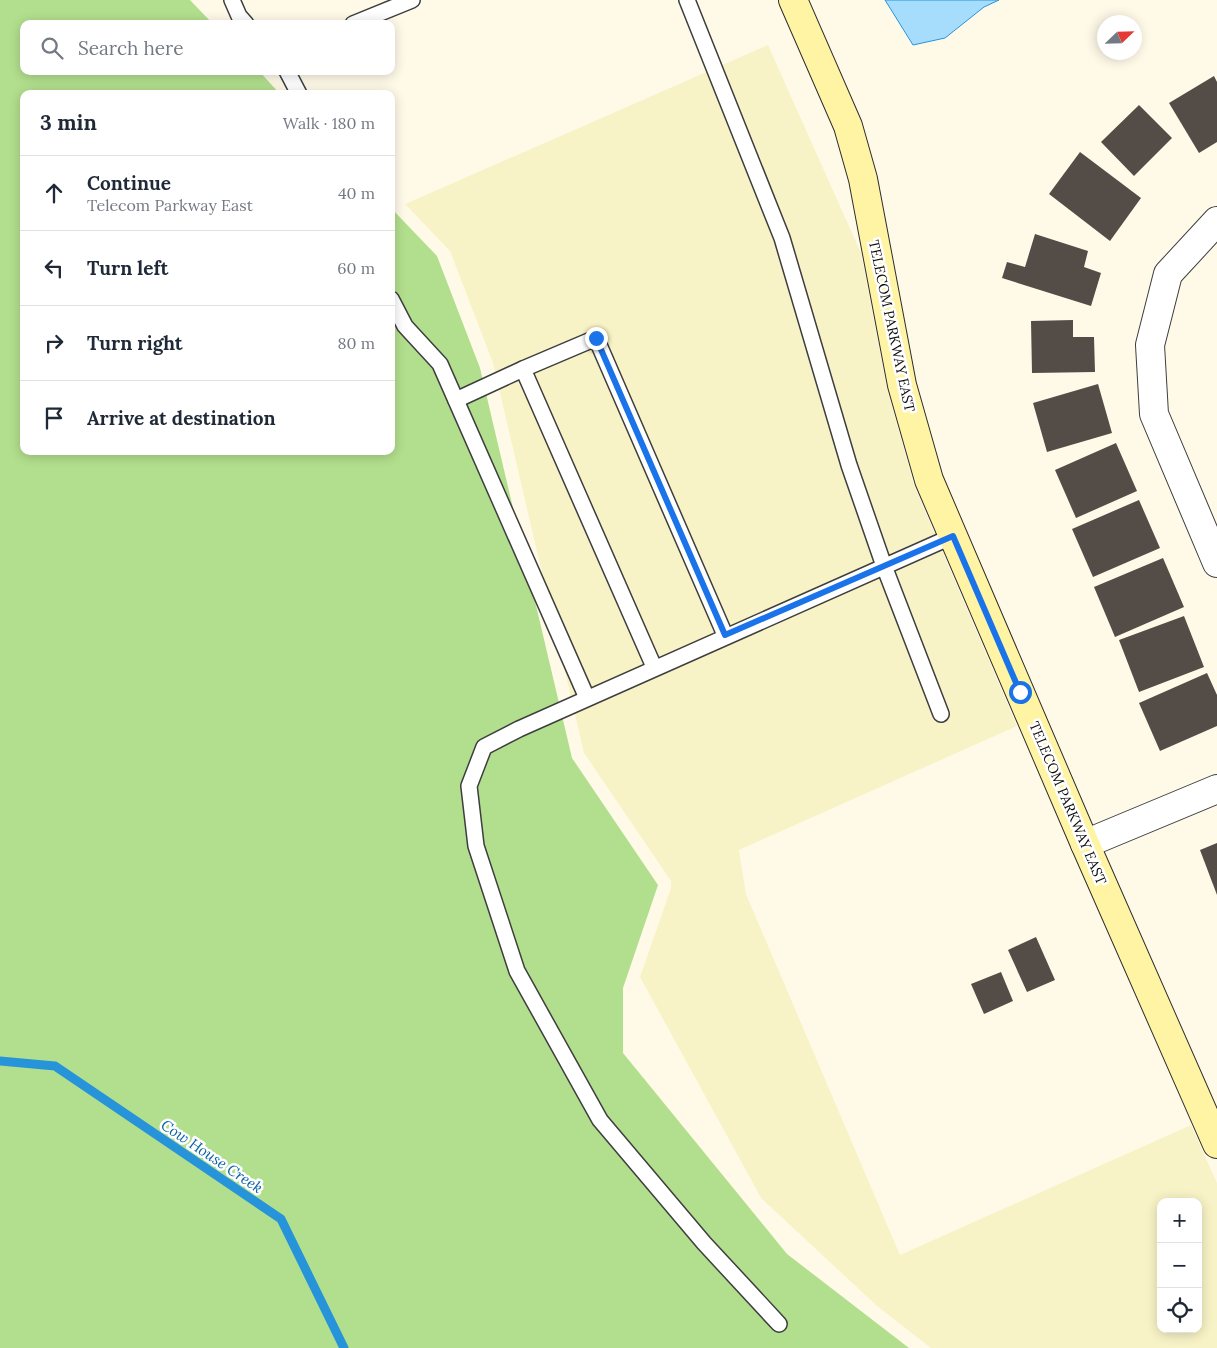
<!DOCTYPE html>
<html lang="en">
<head>
<meta charset="utf-8">
<style>
  body { margin:0; font-family:Lora,serif; background:#f2f2f3; color:#1f2937 }
  .controls { position:absolute; right:15px; bottom:15px; display:grid; overflow:hidden; border-radius:10px; box-shadow:0 2px 12px #0003 }
  .controls button { width:45px; height:45px; display:grid; place-items:center; padding:0; border:0; border-bottom:1px solid #e0e1e3; background:#fff; color:#1f2937; font:25px sans-serif }
  .compass { position:absolute; left:1097px; top:15px; width:45px; height:45px; border-radius:50%; background:#fff; box-shadow:0 2px 12px #0003; rotate:67deg }
  .stop { position:absolute; width:15px; height:15px; margin:-11px; border:4px solid #1a73e8; border-radius:50%; background:#fff }
  .stop.end { background:#1a73e8; border-color:#fff; box-shadow:0 1px 5px #0008 }
  .list { margin:0; padding:0; list-style:none }
  h2 { display:flex; justify-content:space-between; align-items:center; height:65px; margin:0; padding:0 20px; font-size:21px }
  h2 small { font-size:16px; font-weight:400; color:#747a83 }
  .list li { display:grid; grid-template-columns:32px 1fr auto; gap:15px; align-items:center; box-sizing:border-box; height:75px; padding:0 20px; border-top:1px solid #e0e1e3 }
  .list b { display:block; font-size:19px; white-space:nowrap }
  .list p { margin:0; font-size:16px; white-space:nowrap; color:#747a83 }
  .list em { font-size:16px; font-style:normal; color:#747a83 }
  .icon { flex:none; width:28px; height:28px; fill:none; stroke:currentColor; stroke-width:2; stroke-linecap:round; stroke-linejoin:round }
  .map { position:relative; flex:none; width:1217px; height:1348px; overflow:hidden }
  .search { position:absolute; background:#fff; box-shadow:0 2px 12px #0003; left:20px; top:20px; width:375px; height:55px; display:flex; align-items:center; gap:12px; box-sizing:border-box; padding:0 18px; border-radius:10px; color:#747a83; font-size:19px }
  .panel { position:absolute; background:#fff; box-shadow:0 2px 12px #0003; left:20px; top:90px; width:375px; height:365px; border-radius:10px }
  .map>svg:first-child { display:block }
  .farmland { fill:#f8f3c6; fill-rule:evenodd }
  .forest { fill:#b2df8d }
  .water { fill:#a7ddfc; stroke:#2794da }
  .lines { fill:none; stroke-linecap:round; stroke-linejoin:round }
  .stream { stroke:#2794da; stroke-width:9 }
  .building { fill:#544c46 }
  .lane-casing { stroke:#3e3e3e; stroke-width:18 }
  .street-casing { stroke:#3e3e3e; stroke-width:30 }
  .secondary-casing { stroke:#2d2d2d; stroke-width:30 }
  .lane { stroke:#fff; stroke-width:15 }
  .street { stroke:#fff; stroke-width:28 }
  .secondary { stroke:#fff4a3; stroke-width:28 }
  .route { stroke:#1a73e8; stroke-width:6 }
  .labels { text-anchor:middle; dominant-baseline:central; stroke-width:5; stroke-linejoin:round; paint-order:stroke }
  .street-label { font-size:14px; fill:#0b0b0b; stroke:#fff }
  .water-label { font-size:15px; font-style:italic; fill:#0a63a7; stroke:#fff }
</style>
</head>
<body>
<div class="map">
<svg width="1217" height="1348" viewBox="0 0 1217 1348">
  <rect width="100%" height="100%" fill="#fffae8"/>
  <path class="farmland" d="M768 45 861 253 887 388 914 485 1017 726 739 850 746 894 900 1255 1191 1125 1217 1183V1348H931L877 1306 761 1198 640 977 671 888V881L584 753 493 363 450 251 405 204ZM1161 1202H1198V1329H1161Z"/>
  <polygon class="forest" points="0,0 190,0 213,24 24,24 24,71 259,71 280,94 24,94 24,451 391,451 391,208 437,256 480,368 572,758 658,885 623,988 623,1053 787,1254 909,1348 0,1348"/>
  <polygon class="water" points="885,0 999,0 984,7 945,38 913,45"/>
  <g class="lines">
    <polyline class="stream" points="0,1061 55,1066 281,1219 344,1348"/>
  </g>
  <g class="building">
    <polygon points="1214,76 1217,82 1217,142 1199,153 1169,103"/>
    <polygon points="1139,105 1172,138 1134,176 1101,142"/>
    <polygon points="1080,152 1141,198 1110,241 1049,194"/>
    <polygon points="1035,234 1088,251 1084,267 1101,273 1091,306 1002,278 1007,262 1025,267"/>
    <polygon points="1073,320 1073,337 1094,337 1095,372 1032,373 1031,321"/>
    <polygon points="1098,384 1112,433 1047,452 1033,403"/>
    <polygon points="1116,443 1137,491 1076,518 1055,470"/>
    <polygon points="1139,500 1160,548 1093,577 1072,529"/>
    <polygon points="1163,558 1184,607 1115,637 1094,587"/>
    <polygon points="1184,616 1204,667 1139,692 1119,640"/>
    <polygon points="1207,673 1217,695 1217,726 1160,751 1139,703"/>
    <polygon points="1217,843 1217,895 1200,850"/>
    <polygon points="1036,937 1055,980 1027,992 1008,950"/>
    <polygon points="1001,972 1013,1001 984,1014 971,984"/>
  </g>
  <g class="lines">
    <defs>
      <g id="lane">
        <polyline points="232,0 239,16 246,24"/>
        <polyline points="687,0 782,238 849,465 884,566 941,714"/>
        <polyline points="353,24 412,0"/>
        <polyline points="287,71 299,94"/>
        <polyline points="391,299 405,326 440,364 587,698"/>
        <polyline points="456,400 523,369"/>
        <polyline points="654,667 523,369 596,338 725,635"/>
        <polyline points="779,1324 704,1243 600,1120 517,971 476,846 469,786 484,747 519,729 953,536"/>
      </g>
      <g id="street">
        <polyline points="1217,221 1168,274 1150,345 1154,414 1217,563"/>
        <polyline points="1085,844 1217,789"/>
      </g>
      <polyline id="secondary" points="793,0 848,126 863,179 902,385 929,480 1085,844 1217,1144"/>
    </defs>
    <use href="#lane" class="lane-casing"/>
    <use href="#street" class="street-casing"/>
    <use href="#secondary" class="secondary-casing"/>
    <use href="#lane" class="lane"/>
    <use href="#street" class="street"/>
    <use href="#secondary" class="secondary"/>
  </g>
  <g class="lines">
    <polyline class="route" points="596,338 725,635 953,536 1020,692"/>
  </g>
  <g class="labels">
    <g class="street-label">
      <text transform="translate(892 326) rotate(78)">TELECOM PARKWAY EAST</text>
      <text transform="translate(1068 803) rotate(67)">TELECOM PARKWAY EAST</text>
    </g>
    <g class="water-label">
      <text transform="translate(212 1156) rotate(34)">Cow House Creek</text>
    </g>
  </g>
</svg>
<div class="controls">
<button>+</button>
<button>−</button>
<button><svg class="icon" aria-label="locate" viewBox="0 0 24 24"><circle cx="12" cy="12" r="6"/><path d="M12 2v4M12 18v4M2 12h4M18 12h4"/></svg></button>
</div>
<svg class="compass" viewBox="-18 -18 36 36"><path d="M0-13l5 13h-10z" fill="#e53935"/><path d="M0 13l5-13h-10z" fill="#747a83"/></svg>
<div class="stop" style="left:1020px;top:692px"></div>
<div class="stop end" style="left:596px;top:338px"></div>
<div class="search"><svg class="icon" aria-label="search" viewBox="0 0 24 24"><circle cx="10" cy="10" r="6"/><path d="M15 15l6 6"/></svg>Search here</div>
<section class="panel">
<h2>3 min<small>Walk · 180 m</small></h2>
<ul class="list">
<li><svg class="icon" aria-label="ahead" viewBox="0 0 24 24"><path d="M12 20V5M6 11l6-6 6 6"/></svg><div><b>Continue</b><p>Telecom Parkway East</p></div><em>40 m</em></li>
<li><svg class="icon" aria-label="left" viewBox="0 0 24 24"><path d="M17 20v-9H6M10 6l-5 5 5 5"/></svg><div><b>Turn left</b></div><em>60 m</em></li>
<li><svg class="icon" aria-label="right" viewBox="0 0 24 24"><path d="M7 20v-9h11M14 6l5 5-5 5"/></svg><div><b>Turn right</b></div><em>80 m</em></li>
<li><svg class="icon" aria-label="arrive" viewBox="0 0 24 24"><path d="M6 21V4h12l-3 4 3 4H6"/></svg><div><b>Arrive at destination</b></div></li>
</ul>
</section>
</div>
</body>
</html>
